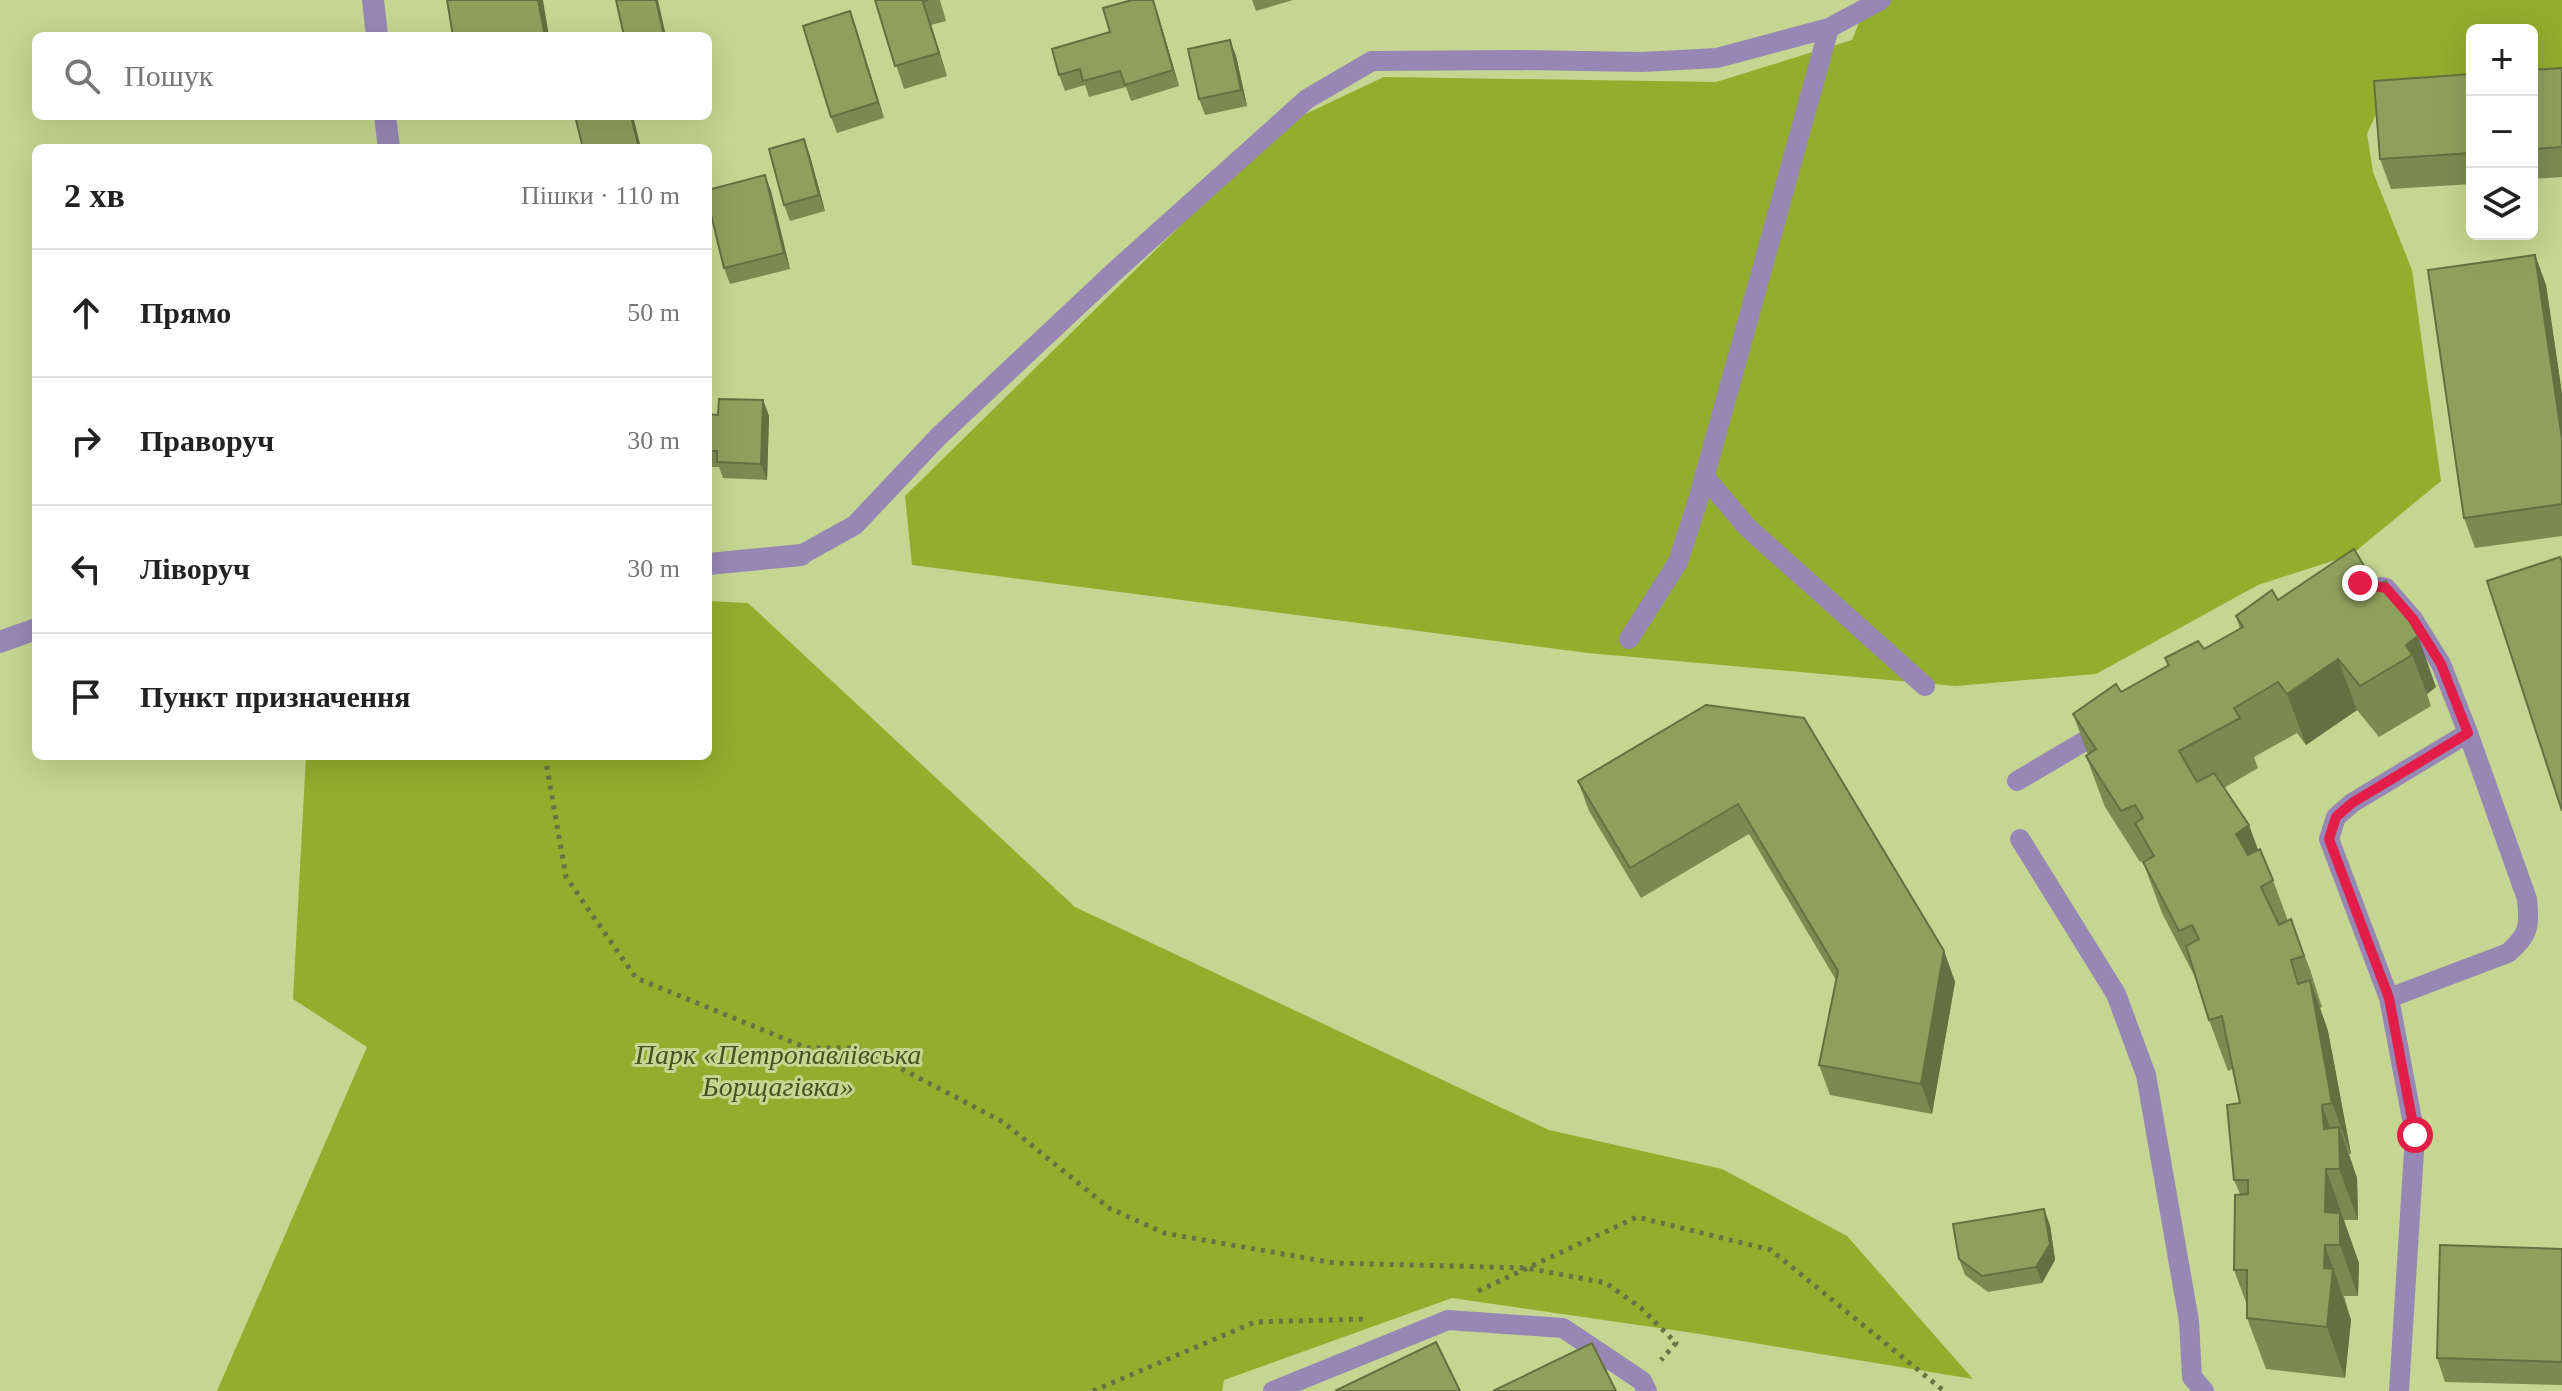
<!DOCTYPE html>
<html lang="uk">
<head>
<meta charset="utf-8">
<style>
  body { margin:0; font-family:Georgia,serif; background:#f6f6f6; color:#222 }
  .controls { position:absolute; right:24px; top:24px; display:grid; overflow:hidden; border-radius:12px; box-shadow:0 8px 32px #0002 }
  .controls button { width:72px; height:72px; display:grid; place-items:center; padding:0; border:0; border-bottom:2px solid #e0e0e0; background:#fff; color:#222; font:40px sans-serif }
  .stop { position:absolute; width:24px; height:24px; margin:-18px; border:6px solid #e11d48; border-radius:50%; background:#fff }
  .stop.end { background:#e11d48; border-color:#fff; box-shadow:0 2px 8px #0008 }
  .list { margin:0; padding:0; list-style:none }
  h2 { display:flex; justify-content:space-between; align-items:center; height:104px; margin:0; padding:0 32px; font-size:34px }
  h2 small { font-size:26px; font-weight:400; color:#767676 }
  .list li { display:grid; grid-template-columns:52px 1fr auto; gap:24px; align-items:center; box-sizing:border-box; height:128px; padding:0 32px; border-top:2px solid #e0e0e0 }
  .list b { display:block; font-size:30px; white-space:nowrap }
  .list em { font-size:26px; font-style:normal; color:#767676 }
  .icon { flex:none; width:44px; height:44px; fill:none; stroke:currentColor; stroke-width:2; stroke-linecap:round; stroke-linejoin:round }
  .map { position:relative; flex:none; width:2562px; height:1391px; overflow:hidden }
  .search { position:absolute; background:#fff; box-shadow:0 8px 32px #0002; left:32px; top:32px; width:680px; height:88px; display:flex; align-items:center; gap:20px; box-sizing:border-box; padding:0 28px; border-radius:12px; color:#767676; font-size:30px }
  .panel { position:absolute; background:#fff; box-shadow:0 8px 32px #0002; left:32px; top:144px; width:680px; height:616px; border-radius:12px }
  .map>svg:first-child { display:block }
  .forest { fill:#93ad2d }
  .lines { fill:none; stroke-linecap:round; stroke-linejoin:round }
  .path { stroke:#677345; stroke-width:5; stroke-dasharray:4 6; stroke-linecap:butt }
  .service { stroke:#9787b4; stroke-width:20 }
  .minor { stroke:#9787b4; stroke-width:22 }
  .wall { fill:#7b8a51 }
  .shaded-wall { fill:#647042 }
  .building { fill:#8fa05e; stroke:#647042; stroke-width:2 }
  .route { stroke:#e11d48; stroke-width:10 }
  .labels { text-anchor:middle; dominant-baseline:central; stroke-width:6; stroke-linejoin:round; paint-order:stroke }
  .park-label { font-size:28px; font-style:italic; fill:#485423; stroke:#c4d691 }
</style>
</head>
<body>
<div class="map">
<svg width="2562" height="1391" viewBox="0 0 2562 1391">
  <rect width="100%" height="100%" fill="#c4d691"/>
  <g class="forest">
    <polygon points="1868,0 2562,0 2562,84 2532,83 2532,30 2472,30 2472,83 2390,83 2367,134 2373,172 2412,270 2441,481 2351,555 2258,585 2096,674 1956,686 1588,653 912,565 905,496 1284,124 1384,77 1716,82 1852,40"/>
    <polygon points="708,601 748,603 1075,907 1549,1130 1722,1169 1847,1236 1973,1379 1687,1332 1452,1298 1224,1380 1222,1391 217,1391 367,1047 293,999 306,756 708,756"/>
  </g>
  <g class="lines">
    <g class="path">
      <polyline points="545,756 566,877 636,978 807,1048 862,1048 1003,1122 1109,1208 1164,1233 1334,1263 1527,1268 1606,1283 1641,1308 1676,1343 1661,1360"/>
      <polyline points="1478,1291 1637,1217 1771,1250 1944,1391"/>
      <polyline points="1093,1391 1255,1322 1366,1319"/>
    </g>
    <g class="service">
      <polyline points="1704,476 1747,527 1925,686"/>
      <polyline points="801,555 855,525 938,437 1115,271 1307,99 1372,61 1517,60 1642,62 1717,58 1829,28 1881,0"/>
      <polyline points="2382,587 2386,588 2413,619 2441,664 2468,733"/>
      <polyline points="1629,639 1678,562 1698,500 1829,28"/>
      <polyline points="2017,781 2105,729"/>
      <polyline points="2020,839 2116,994 2146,1075 2189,1321 2192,1377 2204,1391"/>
      <path d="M2389 998 2508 953C2529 935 2530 926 2527 899L2468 733 2352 803 2336 817 2329 839 2389 998 2415 1135 2399 1391"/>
      <polyline points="1273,1391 1448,1320 1563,1328 1642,1381 1647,1391"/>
    </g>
    <g class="minor">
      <polyline points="373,0 377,36"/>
      <polyline points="385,116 389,148"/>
      <polyline points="708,564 801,555"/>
      <polyline points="0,642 36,629"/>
    </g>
  </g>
  <g class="wall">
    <polygon points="875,0 940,0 946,21 931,25 947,76 904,89"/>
    <polygon points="1252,0 1293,0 1256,11"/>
    <polygon points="850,11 884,118 837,133 831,117"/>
    <polygon points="1157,11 1179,86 1131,101 1126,87 1089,97 1085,85 1065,91 1059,75 1110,32"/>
    <polygon points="1230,40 1236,56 1247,106 1205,115 1199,99"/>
    <polygon points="2562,68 2562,177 2532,179 2532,70"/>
    <polygon points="2472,74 2472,184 2391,189 2380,159"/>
    <polygon points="804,139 810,156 825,211 790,221 784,205"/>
    <polygon points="765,175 771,191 790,269 730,284 724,268"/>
    <polygon points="2535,255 2546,285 2562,394 2562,536 2475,548 2464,518"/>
    <polygon points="763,400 769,416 767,480 723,478 719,467 708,467 708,414 718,415"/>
    <polygon points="2354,549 2436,687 2427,694 2431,706 2379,737 2357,710 2306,745 2297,733 2254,757 2258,768 2224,788 2249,825 2258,850 2273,880 2288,921 2291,919 2322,1007 2320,1008 2328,1031 2351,1154 2349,1154 2357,1178 2358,1220 2344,1220 2344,1224 2359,1263 2358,1296 2344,1296 2351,1320 2345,1378 2266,1369 2247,1318 2247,1305 2234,1270 2240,1194 2234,1180 2240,1103 2233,1069 2228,1071 2209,1020 2196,979 2162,913 2143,862 2148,860 2148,858 2140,862 2105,807 2086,756 2088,755 2073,714 2121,692 2168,666 2165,658 2204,649 2240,629 2236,616 2278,600"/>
    <polygon points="1706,705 1944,951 1955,982 1932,1114 1830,1095 1819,1065 1836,980 1749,834 1641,898 1589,811 1578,781"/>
    <polygon points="2050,1225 2055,1260 2042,1283 1988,1292 1965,1275 1959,1259"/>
    <polygon points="2562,1249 2562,1385 2445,1382 2437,1358"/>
  </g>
  <g class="shaded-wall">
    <polygon points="538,0 543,0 549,36 545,36"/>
    <polygon points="656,0 658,0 666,36 664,36"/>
    <polygon points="1153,0 1157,11 1179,86 1173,70"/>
    <polygon points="923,2 931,25 947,76 939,53"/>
    <polygon points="850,11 856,27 884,118 878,102"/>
    <polygon points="1230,40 1236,56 1247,106 1241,90"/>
    <polygon points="631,116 633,116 641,148 639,148"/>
    <polygon points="804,139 810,156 825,211 819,195"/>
    <polygon points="765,175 771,191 790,269 784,253"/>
    <polygon points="2535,255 2546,285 2562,394 2562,439"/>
    <polygon points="763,400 769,416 767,480 761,464"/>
    <polygon points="2418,636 2436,687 2427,694 2412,655 2406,645"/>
    <polygon points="2338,659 2357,710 2306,745 2287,694"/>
    <polygon points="2249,825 2267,876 2255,885 2236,834"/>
    <polygon points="2291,919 2310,970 2322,1007 2304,956"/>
    <polygon points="1944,951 1955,982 1932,1114 1921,1084"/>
    <polygon points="2310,980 2328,1031 2351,1154 2332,1103"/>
    <polygon points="2322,1105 2339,1153 2339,1127 2357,1178 2358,1220 2324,1129"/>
    <polygon points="2326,1169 2359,1263 2358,1296 2340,1245 2325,1212"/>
    <polygon points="2044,1209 2050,1225 2055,1260 2042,1283 2036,1267"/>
    <polygon points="2325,1245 2351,1320 2345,1378 2327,1327 2324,1268"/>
  </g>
  <g class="building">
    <polygon points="447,0 538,0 545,36 453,36"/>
    <polygon points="616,0 656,0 664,36 624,36"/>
    <polygon points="875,0 928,0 923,2 939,53 895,66"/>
    <polygon points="1132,0 1153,0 1173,70 1125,85 1120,71 1083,81 1080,69 1059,75 1052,49 1110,32 1103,8"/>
    <polygon points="850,11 878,102 831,117 803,26"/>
    <polygon points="1230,40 1241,90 1199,99 1188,49"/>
    <polygon points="2562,68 2562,147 2532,149 2532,70"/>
    <polygon points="2472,74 2472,153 2380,159 2374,81"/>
    <polygon points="575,116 631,116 639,148 583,148"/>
    <polygon points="804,139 819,195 784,205 769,149"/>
    <polygon points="765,175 784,253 724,268 708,202 708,190"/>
    <polygon points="2535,255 2562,439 2562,504 2464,518 2428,270"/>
    <polygon points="719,399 763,400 761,464 717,462 717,451 708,451 708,414 718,415"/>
    <polygon points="2354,549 2376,586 2386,581 2418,636 2406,645 2412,655 2360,686 2338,659 2287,694 2278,682 2234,708 2240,718 2179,751 2197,782 2214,773 2249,825 2236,834 2248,855 2260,849 2273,880 2261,887 2279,925 2291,919 2304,956 2291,960 2298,984 2310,980 2332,1103 2322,1105 2324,1129 2339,1127 2340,1169 2326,1169 2325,1212 2340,1213 2340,1245 2325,1245 2324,1268 2333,1269 2327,1327 2247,1318 2247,1270 2234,1270 2235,1195 2248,1194 2248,1180 2234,1180 2227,1105 2240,1103 2222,1016 2209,1020 2186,946 2199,939 2192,925 2179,931 2143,862 2154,856 2135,823 2143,818 2135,805 2121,811 2086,756 2096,749 2073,714 2116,684 2121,692 2169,665 2165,658 2198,641 2204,649 2243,627 2236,616 2272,590 2278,600"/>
    <polygon points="2560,557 2562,562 2562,811 2487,581"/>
    <polygon points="1706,705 1804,718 1944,951 1921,1084 1819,1065 1838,971 1738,804 1630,868 1578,781"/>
    <polygon points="2044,1209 2050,1244 2036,1267 1982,1276 1959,1259 1953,1224"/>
    <polygon points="2440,1245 2562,1249 2562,1362 2437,1358"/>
    <polygon points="1436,1342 1460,1391 1335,1391"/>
    <polygon points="1592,1343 1616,1391 1493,1391"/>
  </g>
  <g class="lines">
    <polyline class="route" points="2360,583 2386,588 2413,619 2441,664 2468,733 2352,803 2336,817 2329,839 2389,998 2415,1135"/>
  </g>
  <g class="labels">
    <g class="park-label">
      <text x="778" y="1054">Парк «Петропавлівська<tspan x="778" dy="32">Борщагівка»</tspan></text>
    </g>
  </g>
</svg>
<div class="controls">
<button>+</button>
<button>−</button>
<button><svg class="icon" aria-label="layers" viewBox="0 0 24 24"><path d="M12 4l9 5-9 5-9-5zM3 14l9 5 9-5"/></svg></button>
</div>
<div class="stop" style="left:2415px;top:1135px"></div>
<div class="stop end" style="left:2360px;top:583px"></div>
<div class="search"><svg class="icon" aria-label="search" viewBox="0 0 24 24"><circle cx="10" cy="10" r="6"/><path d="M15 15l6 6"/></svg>Пошук</div>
<section class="panel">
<h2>2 хв<small>Пішки · 110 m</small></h2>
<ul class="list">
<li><svg class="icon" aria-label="ahead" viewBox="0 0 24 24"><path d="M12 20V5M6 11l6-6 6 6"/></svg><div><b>Прямо</b></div><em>50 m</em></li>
<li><svg class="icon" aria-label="right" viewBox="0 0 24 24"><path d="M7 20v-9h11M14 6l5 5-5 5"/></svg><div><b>Праворуч</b></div><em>30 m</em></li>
<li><svg class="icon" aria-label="left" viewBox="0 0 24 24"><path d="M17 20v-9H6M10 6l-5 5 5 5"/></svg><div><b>Ліворуч</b></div><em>30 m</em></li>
<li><svg class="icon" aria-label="arrive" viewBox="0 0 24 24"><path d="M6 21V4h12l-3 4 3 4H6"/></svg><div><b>Пункт призначення</b></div></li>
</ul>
</section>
</div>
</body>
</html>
